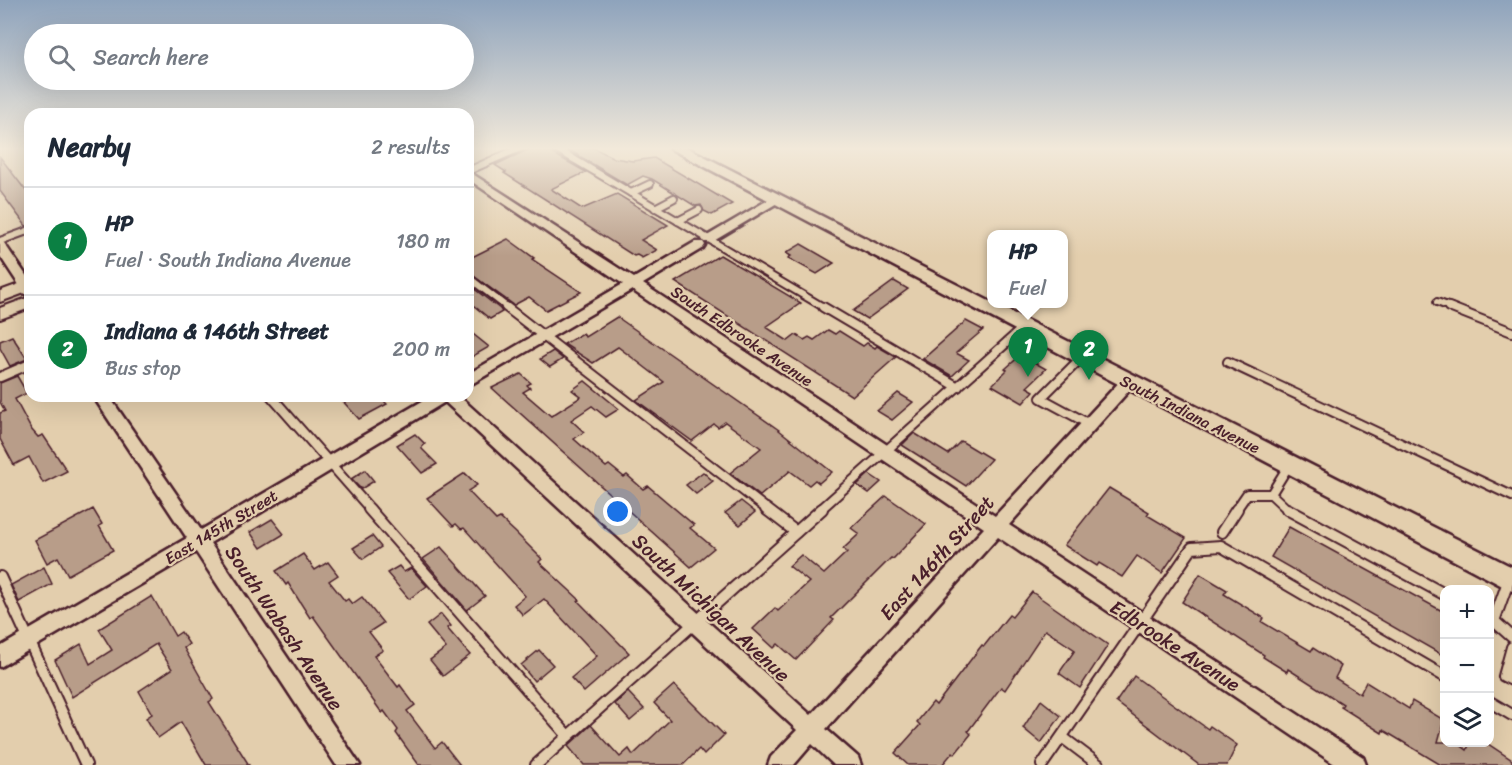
<!DOCTYPE html>
<html lang="en">
<head>
<meta charset="utf-8">
<style>
  body { margin:0; font-family:Sriracha,sans-serif; background:#f6f6f7; color:#1f2937 }
  .controls { position:absolute; right:18px; bottom:18px; display:grid; overflow:hidden; border-radius:12px; box-shadow:0 6px 24px #0002 }
  .controls button { width:54px; height:54px; display:grid; place-items:center; padding:0; border:0; border-bottom:2px solid #e0e1e3; background:#fff; color:#1f2937; font:30px sans-serif }
  .you { position:absolute; left:618px; top:512px; width:21px; height:21px; margin:-15px; border:4px solid #fff; border-radius:50%; background:#1a73e8; box-shadow:0 0 0 9px #1a73e833 }
  .badge { display:grid; place-items:center; width:39px; height:39px; border-radius:50%; background:#0b8043; color:#fff; font-size:20px; font-weight:700 }
  .pin { position:absolute; translate:-50% -50px; filter:drop-shadow(0 2px 3px #0008) }
  .pin::after { content:''; position:absolute; top:32px; width:21px; height:18px; background:inherit; clip-path:polygon(0 0,100% 0,50% 100%) }
  .popup { position:absolute; left:987px; top:230px; width:81px; height:78px; box-sizing:border-box; display:grid; place-content:center; border-radius:12px; background:#fff; filter:drop-shadow(0 2px 4px #0005); font-size:20px; white-space:nowrap; color:#747a83 }
  .popup b { font-size:22px; color:#1f2937 }
  .popup::after { content:''; position:absolute; left:50%; top:100%; margin-left:-12px; border:12px solid transparent; border-top-color:#fff }
  .list { margin:0; padding:0; list-style:none }
  h2 { display:flex; justify-content:space-between; align-items:center; height:78px; margin:0; padding:0 24px; font-size:26px }
  h2 small { font-size:20px; font-weight:400; color:#747a83 }
  .list li { display:grid; grid-template-columns:39px 1fr auto; gap:18px; align-items:center; box-sizing:border-box; height:108px; padding:0 24px; border-top:2px solid #e0e1e3 }
  .list b { display:block; font-size:22px; white-space:nowrap }
  .list p { margin:0; font-size:20px; white-space:nowrap; color:#747a83 }
  .list em { font-size:20px; font-style:normal; color:#747a83 }
  .icon { flex:none; width:33px; height:33px; fill:none; stroke:currentColor; stroke-width:2; stroke-linecap:round; stroke-linejoin:round }
  .map { position:relative; flex:none; width:1512px; height:765px; overflow:hidden }
  .search { position:absolute; background:#fff; box-shadow:0 6px 24px #0002; left:24px; top:24px; width:450px; height:66px; display:flex; align-items:center; gap:15px; box-sizing:border-box; padding:0 21px; border-radius:33px; color:#747a83; font-size:22px }
  .panel { position:absolute; background:#fff; box-shadow:0 6px 24px #0002; left:24px; top:108px; width:450px; height:294px; border-radius:18px }
  .map>svg:first-child { display:block }
  .building { fill:#b89d89; stroke:#4a1f2b; stroke-width:1.5 }
  .lines { fill:none; stroke-linecap:round; stroke-linejoin:round }
  .service-far2-casing { stroke:#4a1f2b; stroke-width:10 }
  .service-far1-casing { stroke:#4a1f2b; stroke-width:12 }
  .service-casing { stroke:#4a1f2b; stroke-width:14 }
  .minor-casing { stroke:#4a1f2b; stroke-width:5 }
  .tertiary-casing { stroke:#4a1f2b; stroke-width:4 }
  .secondary-casing { stroke:#4a1f2b; stroke-width:5 }
  .service-far2 { stroke:#e3cead; stroke-width:6 }
  .service-far1 { stroke:#e3cead; stroke-width:8 }
  .service { stroke:#e3cead; stroke-width:10 }
  .minor { fill:#e3cead; fill-rule:evenodd }
  .tertiary { fill:#e3cead; fill-rule:evenodd }
  .secondary { fill:#e3cead; fill-rule:evenodd }
  .labels { text-anchor:middle; dominant-baseline:central; stroke-width:4.5; stroke-linejoin:round; paint-order:stroke }
  .street-label { font-size:16px; fill:#4a1f2b; stroke:#e3cead }
  .near-street-label { font-size:20px; fill:#4a1f2b; stroke:#e3cead }
</style>
</head>
<body>
<div class="map">
<svg width="1512" height="765" viewBox="0 0 1512 765">
  <rect width="100%" height="100%" fill="#e3cead"/>
  <filter id="ink" filterUnits="userSpaceOnUse"><feTurbulence type="fractalNoise" baseFrequency=".0167" numOctaves="2"/><feDisplacementMap in="SourceGraphic" scale="12" xChannelSelector="R" yChannelSelector="G"/><feConvolveMatrix kernelMatrix="1 2 1 2 8 2 1 2 1" color-interpolation-filters="sRGB"/></filter>
  <g filter="url(#ink)">
    <g class="building">
      <polygon points="532,148 550,148 552,153 586,172 551,189 582,209 617,194 668,225 641,240 657,250 642,258 637,255 634,256 504,173 506,172 495,165"/>
      <polygon points="566,148 594,148 614,158 633,161 654,158 732,204 712,215 704,211 701,205 695,206 652,179 643,176 627,185"/>
      <polygon points="0,157 30,196 30,225 26,226 0,191"/>
      <polygon points="508,239 534,258 532,259 581,292 546,310 529,297 514,305 468,272 468,259"/>
      <polygon points="801,244 834,263 817,274 788,258 791,256 786,253"/>
      <polygon points="720,255 801,303 766,327 788,341 796,335 804,340 809,337 814,340 828,330 835,334 839,331 863,346 867,343 875,348 877,346 896,357 852,396 675,282"/>
      <polygon points="894,281 908,289 867,319 853,311"/>
      <polygon points="468,284 500,309 502,312 490,319 468,301"/>
      <polygon points="617,317 779,430 832,472 819,483 815,480 809,485 790,471 760,496 730,473 761,448 725,422 718,427 714,424 692,441 636,400 664,382 638,362 618,347 593,363 564,344 583,333 585,337"/>
      <polygon points="966,321 983,330 956,353 969,360 952,376 923,359"/>
      <polygon points="468,330 489,347 468,359"/>
      <polygon points="12,336 27,359 10,366 0,348 0,341"/>
      <polygon points="553,351 563,359 550,367 540,359"/>
      <polygon points="1021,355 1046,369 1027,387 1034,391 1023,403 992,385 1007,370 1005,369"/>
      <polygon points="521,374 531,383 527,385 530,388 523,392 551,416 581,397 572,390 585,381 619,409 606,417 592,406 571,420 584,432 574,439 606,467 609,465 624,477 627,475 643,489 648,486 694,525 690,528 714,548 691,567 492,388"/>
      <polygon points="17,376 27,393 15,399 31,429 38,437 43,435 67,471 43,483 29,457 14,465 0,439 0,413 5,411 0,402 0,383"/>
      <polygon points="898,393 913,402 892,420 877,411"/>
      <polygon points="338,396 379,396 387,404 359,419"/>
      <polygon points="914,433 948,454 961,441 991,459 966,486 902,445"/>
      <polygon points="415,434 425,444 422,446 422,449 437,464 422,473 397,445"/>
      <polygon points="365,470 374,481 361,489 351,479"/>
      <polygon points="703,472 713,481 696,494 686,485"/>
      <polygon points="465,473 477,485 468,491 496,520 500,518 515,532 542,559 539,562 580,600 578,601 629,653 584,692 571,678 597,656 544,599 523,615 514,605 525,596 464,528 461,529 456,524 453,526 427,498"/>
      <polygon points="869,474 881,482 869,493 857,485"/>
      <polygon points="1109,488 1149,512 1147,515 1186,538 1162,573 1137,556 1122,577 1099,563 1097,566 1064,545"/>
      <polygon points="886,496 926,524 893,559 891,558 831,618 834,620 796,660 778,644 774,648 753,629 775,608 778,611 809,582 789,566 801,555 824,574 847,552 843,549 859,534 851,528"/>
      <polygon points="741,501 755,512 740,525 725,513"/>
      <polygon points="93,509 102,524 99,526 113,550 68,575 58,557 47,563 35,540"/>
      <polygon points="272,519 284,534 261,548 250,532"/>
      <polygon points="1289,527 1444,612 1444,656 1271,557"/>
      <polygon points="372,536 381,547 363,559 353,548"/>
      <polygon points="441,547 485,596 467,610 423,559"/>
      <polygon points="303,554 315,570 328,562 338,575 329,581 345,601 348,599 352,604 362,597 383,623 369,632 383,650 374,656 398,687 400,685 415,705 407,711 435,748 442,742 460,765 419,765 411,754 396,733 398,730 384,711 382,713 313,616 310,618 288,583 286,585 276,571"/>
      <polygon points="399,566 404,572 411,568 427,586 409,599 387,573"/>
      <polygon points="44,567 52,584 19,602 11,585"/>
      <polygon points="1200,574 1227,590 1224,594 1264,618 1262,622 1311,651 1313,648 1341,666 1335,678 1360,694 1366,682 1409,709 1412,701 1444,720 1438,742 1456,742 1467,750 1470,742 1485,742 1512,760 1512,765 1441,765 1383,730 1382,733 1341,707 1343,704 1288,669 1287,672 1263,657 1264,655 1182,602"/>
      <polygon points="1032,592 1108,645 1080,688 1059,673 1075,650 1045,630 1005,690 1001,687 968,731 971,734 955,754 953,752 942,765 908,765 895,753 920,725 917,722 933,702 936,705 982,645 984,646 1009,615 1012,617"/>
      <polygon points="152,596 175,636 181,632 189,644 184,648 213,699 209,702 249,765 206,765 181,722 158,738 146,718 152,714 139,691 172,669 156,644 72,697 55,660 81,644 90,664 112,650 99,629"/>
      <polygon points="441,614 451,626 447,628 470,655 443,676 430,660 446,648 427,625"/>
      <polygon points="539,650 553,665 534,681 521,665"/>
      <polygon points="1134,676 1208,729 1210,726 1237,745 1227,765 1199,765 1116,702"/>
      <polygon points="674,685 724,735 704,755 699,749 683,765 584,765 568,746 591,725 620,757 629,749 633,755 670,720 654,703"/>
      <polygon points="628,692 644,709 630,721 615,704"/>
      <polygon points="1041,700 1061,716 1041,743 1023,728"/>
    </g>
    <g class="lines">
      <defs>
        <g id="service-far2">
          <polyline points="555,148 825,308"/>
          <polyline points="468,171 520,148"/>
          <polyline points="631,193 650,184"/>
          <polyline points="655,208 674,198"/>
          <polyline points="678,221 699,210"/>
          <polyline points="0,241 30,230"/>
          <polyline points="468,277 508,308"/>
          <polyline points="1437,302 1453,308"/>
        </g>
        <g id="service-far1">
          <polyline points="506,307 768,510"/>
          <polyline points="823,307 958,387"/>
          <polyline points="1449,307 1512,332"/>
          <polyline points="1081,358 1041,398 1089,424"/>
          <polyline points="1228,362 1512,496"/>
          <polyline points="0,377 30,364"/>
          <polyline points="271,396 371,510"/>
          <polyline points="1271,494 1288,510"/>
          <polyline points="820,510 1023,328"/>
          <polyline points="1236,510 1247,494 1271,494 1289,465"/>
        </g>
        <g id="service">
          <polyline points="369,509 568,736"/>
          <polyline points="766,509 796,532"/>
          <polyline points="1287,509 1444,594"/>
          <polyline points="1222,532 1237,509"/>
          <polyline points="0,577 86,765"/>
          <polyline points="1490,618 1494,621 1509,579"/>
          <polyline points="1494,621 1512,637"/>
          <polyline points="1512,647 1504,676 1512,680"/>
          <polyline points="1490,702 1512,715"/>
          <polyline points="1062,737 1099,765"/>
          <polyline points="536,765 822,509"/>
          <polyline points="1042,765 1192,548 1221,546 1444,676"/>
        </g>
        <g id="minor">
          <polygon points="468,171 634,278 695,242 703,242 705,245 703,248 643,284 995,516 1123,378 1133,378 1135,382 1133,386 1009,525 1363,757 1366,765 1336,765 998,537 826,729 858,757 861,765 834,765 812,744 794,765 768,765 771,757 797,730 445,402 210,543 360,765 336,765 196,552 0,667 0,647 187,538 93,396 109,396 201,530 431,396 459,396 811,715 984,528 632,290 468,386 468,374 623,284 468,179"/>
          <polygon points="775,196 779,198 779,202 712,242 704,242 702,239"/>
          <polygon points="0,242 4,243 30,281 30,295 25,294 0,256"/>
        </g>
        <g id="tertiary">
          <polygon points="30,280 30,291 0,302 0,291"/>
          <polygon points="30,297 30,308 0,319 0,308"/>
        </g>
        <polygon id="secondary" points="669,148 688,148 1512,567 1512,591"/>
      </defs>
      <use href="#service-far2" class="service-far2-casing"/>
      <use href="#service-far1" class="service-far1-casing"/>
      <use href="#service" class="service-casing"/>
      <use href="#minor" class="minor-casing"/>
      <use href="#tertiary" class="tertiary-casing"/>
      <use href="#secondary" class="secondary-casing"/>
      <use href="#service-far2" class="service-far2"/>
      <use href="#service-far1" class="service-far1"/>
      <use href="#service" class="service"/>
      <use href="#minor" class="minor"/>
      <use href="#tertiary" class="tertiary"/>
      <use href="#secondary" class="secondary"/>
    </g>
  </g>
  <linearGradient id="sky" x2="0" y2="1"><stop stop-color="#8ea3bc"/><stop offset="0.58" stop-color="#f2e9da"/><stop offset="1" stop-color="#f2e9da" stop-opacity="0"/></linearGradient>
  <rect width="1512" height="256" fill="url(#sky)"/>
  <g class="labels">
    <g class="street-label">
      <text transform="translate(742 336) rotate(34)">South Edbrooke Avenue</text>
      <text transform="translate(1190 414) rotate(27)">South Indiana Avenue</text>
      <text transform="translate(221 527) rotate(-31)">East 145th Street</text>
    </g>
    <g class="near-street-label">
      <text transform="translate(937 558) rotate(-48)">East 146th Street</text>
      <text transform="translate(711 608) rotate(43)">South Michigan Avenue</text>
      <text transform="translate(284 628) rotate(56)">South Wabash Avenue</text>
      <text transform="translate(1175 646) rotate(33)">Edbrooke Avenue</text>
    </g>
  </g>
</svg>
<div class="controls">
<button>+</button>
<button>−</button>
<button><svg class="icon" aria-label="layers" viewBox="0 0 24 24"><path d="M12 4l9 5-9 5-9-5zM3 14l9 5 9-5"/></svg></button>
</div>
<div class="you"></div>
<div class="pin badge" style="left:1028px;top:377px">1</div>
<div class="popup"><b>HP</b>Fuel</div>
<div class="pin badge" style="left:1089px;top:380px">2</div>
<div class="search"><svg class="icon" aria-label="search" viewBox="0 0 24 24"><circle cx="10" cy="10" r="6"/><path d="M15 15l6 6"/></svg>Search here</div>
<section class="panel">
<h2>Nearby<small>2 results</small></h2>
<ul class="list">
<li><span class="badge">1</span><div><b>HP</b><p>Fuel · South Indiana Avenue</p></div><em>180 m</em></li>
<li><span class="badge">2</span><div><b>Indiana &amp; 146th Street</b><p>Bus stop</p></div><em>200 m</em></li>
</ul>
</section>
</div>
</body>
</html>
